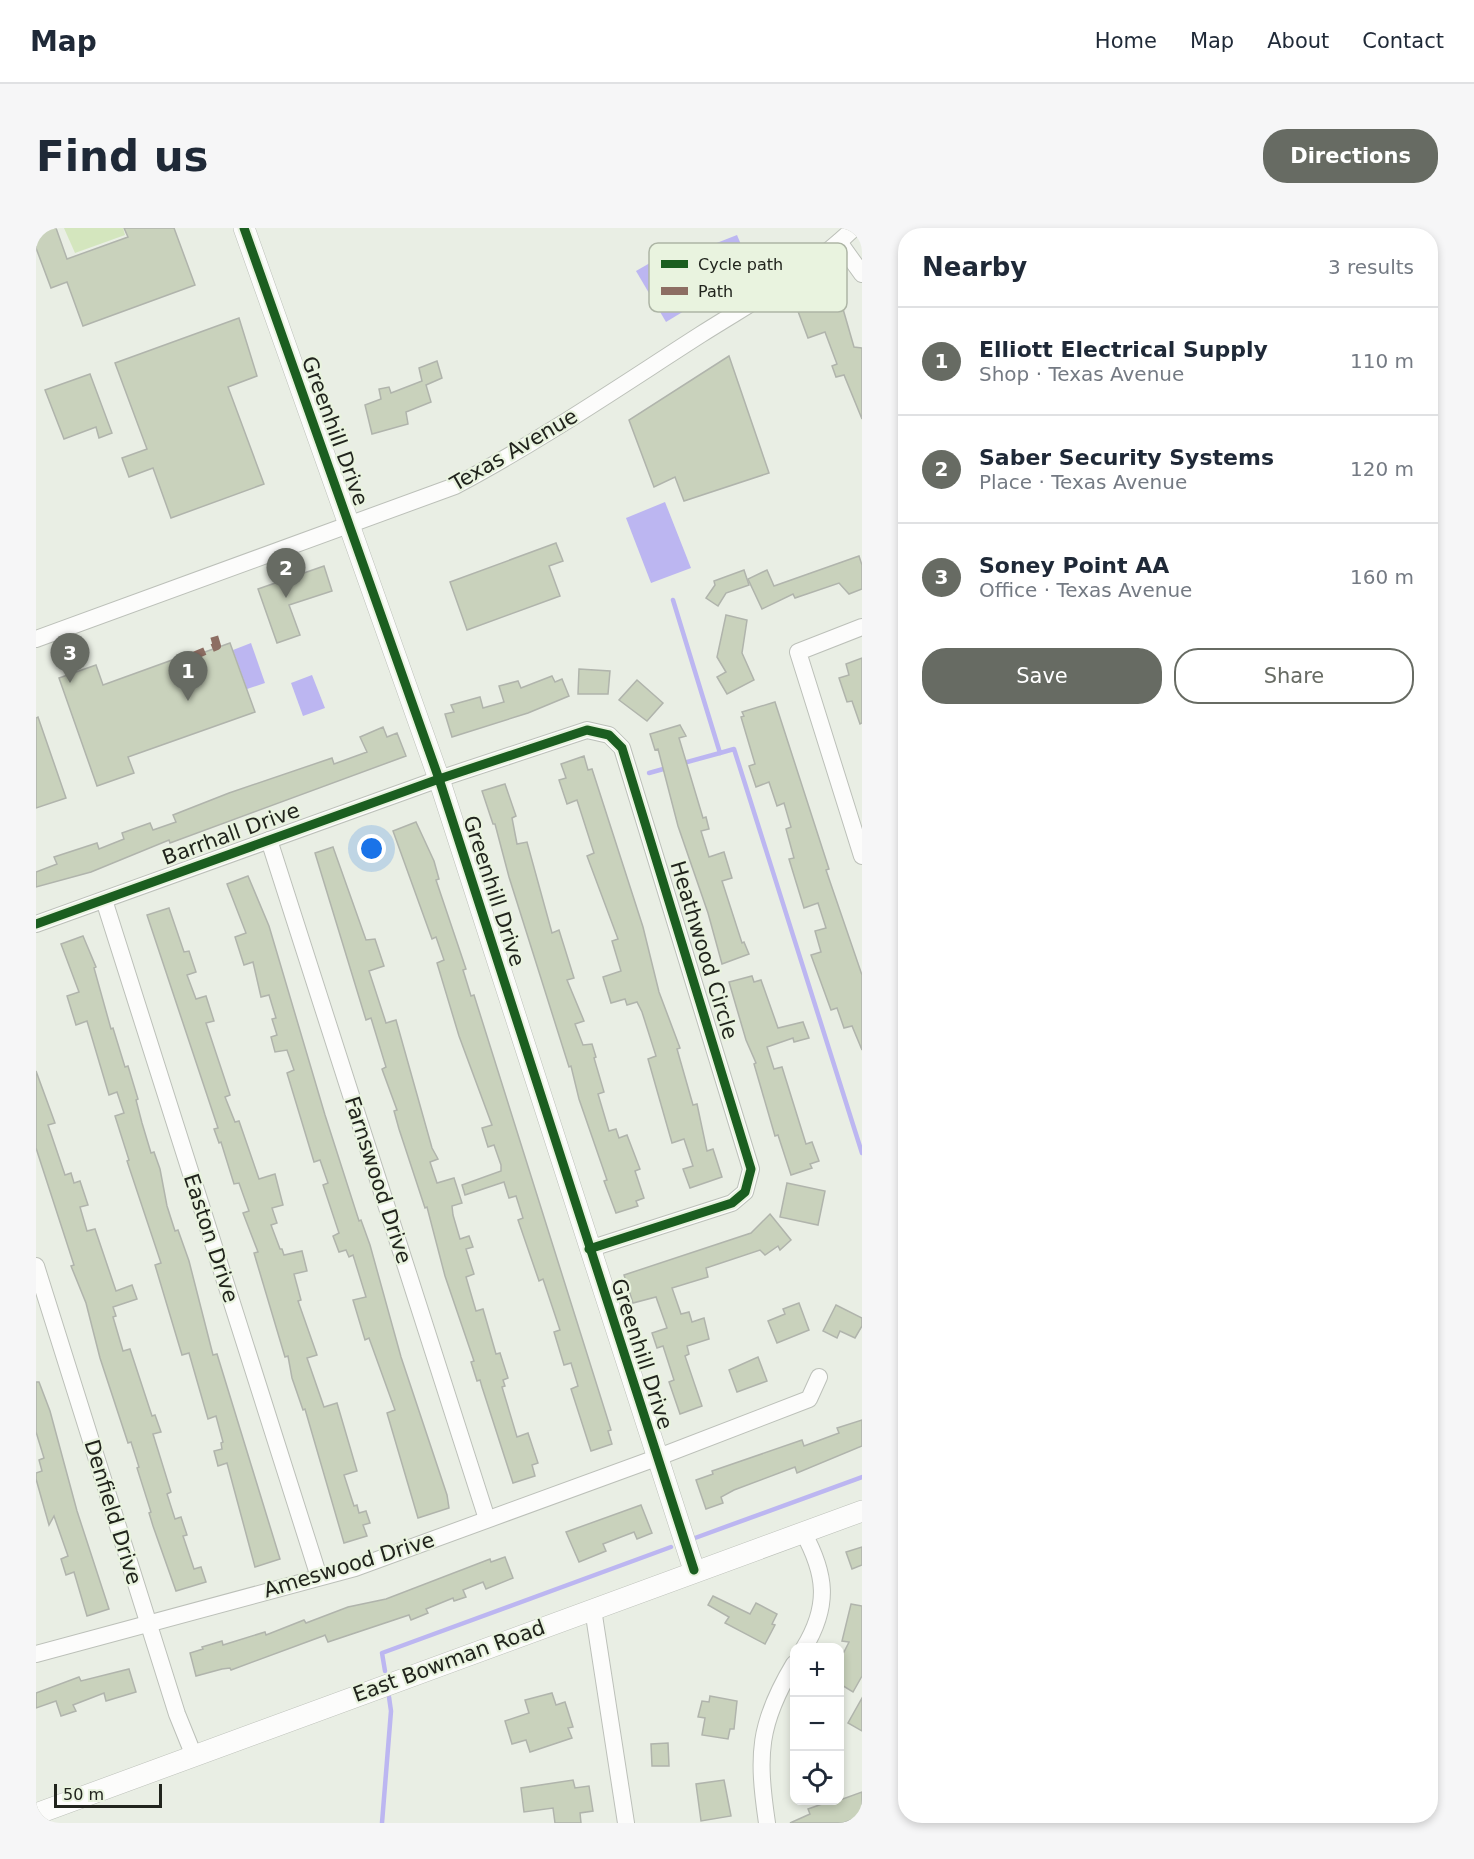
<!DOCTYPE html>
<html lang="en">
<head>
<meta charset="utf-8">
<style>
  body { margin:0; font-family:"DejaVu Sans",sans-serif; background:#f6f6f7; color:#1f2937 }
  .controls { position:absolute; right:18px; bottom:18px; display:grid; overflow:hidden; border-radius:12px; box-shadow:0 3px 9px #0003 }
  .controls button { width:54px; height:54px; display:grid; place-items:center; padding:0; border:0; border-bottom:2px solid #e0e1e3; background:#fff; color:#1f2937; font:30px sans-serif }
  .scale { position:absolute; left:18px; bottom:15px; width:108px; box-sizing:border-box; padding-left:6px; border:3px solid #21241d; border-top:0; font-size:16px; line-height:21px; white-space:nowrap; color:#21241d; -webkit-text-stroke:4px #e9f3df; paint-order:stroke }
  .you { position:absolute; left:336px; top:621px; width:21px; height:21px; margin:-15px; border:4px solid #fff; border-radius:50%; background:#1a73e8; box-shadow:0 0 0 9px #1a73e833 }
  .badge { display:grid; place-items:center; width:39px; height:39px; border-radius:50%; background:#676b63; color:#fff; font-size:20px; font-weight:700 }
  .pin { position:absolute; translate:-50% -50px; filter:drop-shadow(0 2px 3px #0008) }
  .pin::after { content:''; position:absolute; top:32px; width:21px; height:18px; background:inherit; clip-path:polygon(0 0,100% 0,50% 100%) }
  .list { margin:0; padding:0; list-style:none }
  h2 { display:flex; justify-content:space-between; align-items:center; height:78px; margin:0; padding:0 24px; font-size:26px }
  h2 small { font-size:20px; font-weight:400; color:#747a83 }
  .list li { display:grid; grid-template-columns:39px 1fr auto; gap:18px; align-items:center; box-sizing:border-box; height:108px; padding:0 24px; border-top:2px solid #e0e1e3 }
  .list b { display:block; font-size:22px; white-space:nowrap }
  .list p { margin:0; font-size:20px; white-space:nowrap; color:#747a83 }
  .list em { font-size:20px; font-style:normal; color:#747a83 }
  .actions { display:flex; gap:12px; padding:18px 24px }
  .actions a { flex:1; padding:14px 0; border:2px solid #676b63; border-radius:24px; text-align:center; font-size:21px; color:#676b63 }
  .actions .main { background:#676b63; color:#fff }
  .icon { flex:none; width:33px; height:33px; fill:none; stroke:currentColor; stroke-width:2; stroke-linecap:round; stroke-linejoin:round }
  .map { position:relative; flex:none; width:826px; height:1595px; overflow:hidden; border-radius:24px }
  header { display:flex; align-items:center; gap:36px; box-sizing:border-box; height:84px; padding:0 30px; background:#fff; border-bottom:2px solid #e0e1e3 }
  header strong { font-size:28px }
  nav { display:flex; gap:33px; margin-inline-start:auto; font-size:21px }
  .intro { display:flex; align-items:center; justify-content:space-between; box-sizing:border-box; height:144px; padding:0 36px }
  h1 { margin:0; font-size:42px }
  .button { padding:15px 27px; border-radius:24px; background:#676b63; color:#fff; font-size:21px; font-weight:700 }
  main { display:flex; gap:36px; padding:0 36px }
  aside { flex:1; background:#fff; border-radius:24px; box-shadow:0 3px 9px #0003 }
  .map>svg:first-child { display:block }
  .green { fill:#d4e6be }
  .water { fill:#bcb6f1 }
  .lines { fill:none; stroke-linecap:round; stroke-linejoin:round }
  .stream { stroke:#bcb6f1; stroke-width:4.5 }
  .building { fill:#c9d2bc; stroke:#b0b4ac; stroke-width:1.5 }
  .minor-casing { stroke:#bcc0b9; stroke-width:18 }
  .tertiary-casing { stroke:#bcc0b9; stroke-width:22 }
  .minor { stroke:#fcfcfb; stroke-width:16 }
  .tertiary { stroke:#fcfcfb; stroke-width:21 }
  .quiet { stroke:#8d6e63; stroke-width:8; stroke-dasharray:15 8; stroke-linecap:butt }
  .cycleway-casing { stroke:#e9f3df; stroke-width:13 }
  .cycleway { stroke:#1b5e20; stroke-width:9 }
  .labels { text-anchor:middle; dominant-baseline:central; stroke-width:4.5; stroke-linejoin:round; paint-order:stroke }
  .street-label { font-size:21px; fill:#21241d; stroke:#e9f3df }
  .key { fill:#e9f3df; stroke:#adb5a5; stroke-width:1.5 }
  .key-label { font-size:16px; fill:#21241d }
</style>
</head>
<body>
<header>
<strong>Map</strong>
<nav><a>Home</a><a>Map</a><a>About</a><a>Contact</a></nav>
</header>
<div class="intro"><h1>Find us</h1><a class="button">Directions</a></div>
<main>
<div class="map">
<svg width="826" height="1595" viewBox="0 0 826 1595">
  <rect width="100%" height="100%" fill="#e9eee4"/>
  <polygon class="green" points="28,0 87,0 89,7 39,25"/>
  <g class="water">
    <polygon points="701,7 714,38 673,61 655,25"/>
    <polygon points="633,24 663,74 630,94 600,43"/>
    <polygon points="629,274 655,340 615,355 590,290"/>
    <polygon points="215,415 229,455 211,461 197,422"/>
    <polygon points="276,447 289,480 267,488 255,455"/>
  </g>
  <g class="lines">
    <g class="stream">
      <polyline points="637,372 684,525 698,521 826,925"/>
      <polyline points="644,536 684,525"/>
      <polyline points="613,545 631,540"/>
      <polyline points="659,1310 826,1249"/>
      <polyline points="349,1443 346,1425 635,1319"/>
      <polyline points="346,1595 355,1483 353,1469"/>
    </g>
  </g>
  <g class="building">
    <polygon points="0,0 20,0 31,31 92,9 88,0 138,0 159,57 47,98 31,54 15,60 0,20"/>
    <polygon points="796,65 799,76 805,74 818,119 826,120 826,191 808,147 800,149 796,138 801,136 789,104 772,110 760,78"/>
    <polygon points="203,90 221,148 192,159 228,256 135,290 117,240 93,249 86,230 111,221 79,135"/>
    <polygon points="693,128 733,245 648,273 639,249 618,259 593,192"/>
    <polygon points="401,133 406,150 390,157 395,174 370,184 372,196 336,206 329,177 345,171 343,161 353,159 355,165 386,153 383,140"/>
    <polygon points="54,146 76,205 63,210 60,199 28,211 9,162"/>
    <polygon points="520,315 527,333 513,338 524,368 431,402 414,354"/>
    <polygon points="823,328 826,337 826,361 813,366 803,355 759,370 757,366 726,381 712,351 731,342 738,358"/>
    <polygon points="288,338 296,363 253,377 264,407 241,415 222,361"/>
    <polygon points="708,342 713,357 690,365 682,378 670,370 679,357 678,353"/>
    <polygon points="690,387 711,392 706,425 718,452 691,466 681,449 690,444 681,429"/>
    <polygon points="194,415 219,484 92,529 98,545 61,558 23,450 60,437 67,457 150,427 152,430"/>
    <polygon points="826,430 826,495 824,496 816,473 811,474 803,450 813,447 810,436"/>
    <polygon points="543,441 574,443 572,466 542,466"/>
    <polygon points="516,448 519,454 526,451 533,468 492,485 416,509 409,486 418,484 415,477 444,469 447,480 468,474 463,458 482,453 485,460"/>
    <polygon points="601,452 627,475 611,493 583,472"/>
    <polygon points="739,474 793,641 790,642 826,747 826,822 816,798 808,800 801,780 795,782 775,727 785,724 779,703 790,700 782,675 768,680 753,631 758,630 750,601 755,599 748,575 741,578 733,554 720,559 713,538 719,536 705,489 708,488 706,484"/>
    <polygon points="2,489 30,570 0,580 0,490"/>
    <polygon points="644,497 650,508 643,510 667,590 670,589 673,601 665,603 673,629 688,624 696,650 686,653 706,715 708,714 713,726 686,736 672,685 642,598 622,521 619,522 614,506"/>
    <polygon points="347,499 351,509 361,505 370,528 134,615 133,612 55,644 0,659 0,644 21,636 18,629 61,615 63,621 88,611 86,605 114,595 117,602 140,594 137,587 193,565 296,530 298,536 331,524 324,509"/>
    <polygon points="548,528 552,542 556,541 607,699 623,764 644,820 641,821 657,877 661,876 671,923 677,921 686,949 654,960 647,941 657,938 648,911 636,915 612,831 620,828 606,784 601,774 591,777 589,771 575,775 567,749 585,743 576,713 582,711 551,628 558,625 541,572 531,576 523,552 530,550 525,536"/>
    <polygon points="469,556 480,588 476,590 481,616 491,614 516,705 523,702 538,750 531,752 548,793 539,796 547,817 556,816 560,829 558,830 568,864 562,866 573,903 580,901 583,910 591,907 604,941 599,943 608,970 600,973 602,978 580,985 568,953 571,952 543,871 535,838 533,839 473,649 459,596 457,596 446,563"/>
    <polygon points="380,594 398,633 403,651 400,652 430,741 427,742 435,768 438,767 575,1202 572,1203 576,1216 555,1223 535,1161 542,1158 535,1135 528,1137 518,1104 524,1102 507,1051 503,1053 482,992 487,990 480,968 473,970 468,954 429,967 426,957 465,943 465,937 458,917 452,919 446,900 456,897 423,808 401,735 408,732 400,709 396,711 357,603"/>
    <polygon points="297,619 330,712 339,711 348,738 333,743 350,795 360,792 396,920 402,931 394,934 401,955 418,950 426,975 416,978 417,987 424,1011 433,1008 437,1019 430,1021 438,1046 430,1049 440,1083 447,1081 460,1126 464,1125 472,1150 467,1152 469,1158 466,1159 481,1209 492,1205 502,1235 496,1237 499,1248 477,1255 446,1159 444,1152 441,1153 435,1134 438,1133 409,1048 391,979 389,980 363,901 358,883 361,882 346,841 350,839 335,790 330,792 279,625"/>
    <polygon points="212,648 233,698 289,887 323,993 325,992 334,1017 365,1129 411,1267 413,1280 382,1290 351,1185 359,1182 333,1110 329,1112 317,1072 330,1069 317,1027 313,1029 310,1022 303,1024 297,1008 303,1005 287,957 292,955 284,932 278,934 251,845 258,842 251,822 239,824 235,809 241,807 236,791 240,790 233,767 225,769 217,734 208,737 199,709 210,705 191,656"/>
    <polygon points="133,680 148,724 153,723 160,744 151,747 160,771 170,768 178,793 170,795 194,867 189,869 199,894 203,893 223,951 239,946 247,977 236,980 241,995 235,997 244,1021 246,1021 248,1027 266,1023 271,1043 258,1046 265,1072 262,1073 281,1127 271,1130 288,1179 301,1175 321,1243 308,1247 318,1278 321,1277 323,1285 330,1283 334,1295 327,1297 331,1308 308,1315 269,1181 267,1182 256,1150 252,1128 249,1129 218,1025 222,1024 207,985 213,983 203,955 198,956 185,914 183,915 178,901 182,900 111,687"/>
    <polygon points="47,708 60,739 58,740 75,801 77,800 89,839 92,838 102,871 100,872 106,895 115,925 118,924 124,941 131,978 139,1003 142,1002 153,1033 177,1127 181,1126 244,1331 219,1339 191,1235 182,1238 178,1223 186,1221 185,1215 187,1214 180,1188 172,1191 153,1125 146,1127 119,1037 125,1035 91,933 93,932 79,888 88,885 81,864 73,867 51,793 40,797 31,768 43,764 25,716"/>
    <polygon points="716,748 718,754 725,752 742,800 767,794 773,810 758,814 757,810 731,819 738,841 746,839 770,916 776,914 783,933 774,936 776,940 755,947 742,907 739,908 718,836 720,835 710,812 693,754"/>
    <polygon points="0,843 19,895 12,897 29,947 35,945 38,955 44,953 52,977 44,979 51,1003 59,1001 80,1063 96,1057 101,1071 77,1079 80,1088 77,1089 87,1123 94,1121 116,1188 119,1187 125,1204 117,1206 135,1264 131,1266 139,1291 145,1289 151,1307 147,1308 158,1341 165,1339 170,1354 140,1363 117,1298 113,1285 115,1284 101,1240 103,1239 95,1214 92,1215 64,1130 50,1075 35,1038 38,1037 0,920"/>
    <polygon points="751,955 789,963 782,997 744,989"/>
    <polygon points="734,986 755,1012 744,1022 742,1018 729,1027 724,1022 670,1040 672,1049 636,1060 645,1086 653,1084 656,1094 668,1090 673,1111 651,1118 653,1126 649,1128 666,1178 644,1186 633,1154 638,1152 627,1118 621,1120 616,1105 631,1100 620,1069 597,1075 588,1047 715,1005"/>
    <polygon points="763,1075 773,1102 741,1115 732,1093 749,1086 747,1081"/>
    <polygon points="800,1077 826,1090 826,1098 819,1110 804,1103 801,1110 787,1103"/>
    <polygon points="722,1129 731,1153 701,1164 693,1142"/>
    <polygon points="0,1154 3,1154 14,1183 41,1283 73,1381 51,1388 38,1344 30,1347 25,1331 32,1328 18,1288 13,1297 0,1251 0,1245 6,1243 3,1232 8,1230 0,1204"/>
    <polygon points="826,1192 826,1218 761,1245 759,1239 698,1262 685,1269 687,1275 670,1281 660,1252 677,1246 676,1243 766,1212 768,1218 803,1205 801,1200"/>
    <polygon points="605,1277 616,1305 601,1311 598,1304 567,1316 570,1323 543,1334 530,1304"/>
    <polygon points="826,1319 826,1337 816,1341 810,1324"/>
    <polygon points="469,1329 477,1350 450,1361 447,1354 427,1362 430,1369 418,1373 417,1370 390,1381 392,1385 375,1392 373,1387 292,1414 289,1407 287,1408 195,1442 194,1440 186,1441 160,1448 154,1425 167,1421 166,1419 186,1413 187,1417 229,1404 230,1407 268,1392 270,1395 312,1379 350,1371 454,1331 455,1334"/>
    <polygon points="677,1368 714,1386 720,1375 741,1386 736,1396 739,1397 729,1416 689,1395 693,1389 672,1377"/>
    <polygon points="815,1376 826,1378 826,1448 817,1464 804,1456 804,1432 813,1414 806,1413"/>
    <polygon points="93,1441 100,1464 70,1473 68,1465 37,1477 40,1483 25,1488 20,1473 0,1480 0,1465 43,1449 45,1453"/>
    <polygon points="516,1465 520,1477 529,1474 537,1499 532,1500 536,1510 494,1524 490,1512 476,1516 469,1493 493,1485 489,1472"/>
    <polygon points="674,1468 701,1473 698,1501 694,1501 692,1511 666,1507 669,1490 662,1489 666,1473 673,1474"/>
    <polygon points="826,1470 826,1503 812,1495"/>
    <polygon points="632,1515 633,1538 616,1538 615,1516"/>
    <polygon points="537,1552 539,1560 553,1558 557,1583 544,1585 545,1595 519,1595 517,1580 488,1584 485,1560"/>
    <polygon points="688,1552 695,1588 665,1593 660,1556"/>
    <polygon points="826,1564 826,1588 807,1595 754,1595 774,1586 772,1581 789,1575 788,1572 804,1572"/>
  </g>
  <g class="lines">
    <defs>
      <g id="minor">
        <polyline points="803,14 826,46"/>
        <polyline points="826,399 762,424 826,628"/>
        <path d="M0 411 419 258C504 213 583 159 664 107 716 74 774 43 818 0"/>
        <polyline points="233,612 451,1291"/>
        <polyline points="68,672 283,1349"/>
        <polyline points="0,696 403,551 551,502 573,507 586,520 715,941 709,964 696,975 553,1021"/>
        <polyline points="0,1038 141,1486 158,1528"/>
        <path d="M767 1304C790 1346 794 1377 768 1420"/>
        <polyline points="557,1381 590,1595"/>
        <polyline points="0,1426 319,1340 620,1230 773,1171 783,1149"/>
        <path d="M731 1595C721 1527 722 1496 758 1436"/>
      </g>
      <g id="tertiary">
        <polyline points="208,0 403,551 658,1342"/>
        <polyline points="0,1586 826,1283"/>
      </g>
    </defs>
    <use href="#minor" class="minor-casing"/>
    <use href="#tertiary" class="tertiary-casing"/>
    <use href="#minor" class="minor"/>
    <use href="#tertiary" class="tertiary"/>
    <polyline class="quiet" points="155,429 181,418 176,401"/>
    <defs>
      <g id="cycleway">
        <polyline points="208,0 403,551 658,1342"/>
        <polyline points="0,696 403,551 551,502 573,507 586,520 715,941 709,964 696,975 553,1021"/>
      </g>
    </defs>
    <use href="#cycleway" class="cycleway-casing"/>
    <use href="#cycleway" class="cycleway"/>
  </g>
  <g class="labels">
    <g class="street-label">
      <text transform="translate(299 203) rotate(70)">Greenhill Drive</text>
      <text transform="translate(478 222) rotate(-30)">Texas Avenue</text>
      <text transform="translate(195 606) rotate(-20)">Barrhall Drive</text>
      <text transform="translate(458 663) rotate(72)">Greenhill Drive</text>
      <text transform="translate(668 722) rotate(73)">Heathwood Circle</text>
      <text transform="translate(342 952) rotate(72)">Farnswood Drive</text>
      <text transform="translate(175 1010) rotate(72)">Easton Drive</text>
      <text transform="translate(606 1126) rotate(72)">Greenhill Drive</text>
      <text transform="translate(77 1284) rotate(73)">Denfield Drive</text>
      <text transform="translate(313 1337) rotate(-17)">Ameswood Drive</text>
      <text transform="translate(413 1433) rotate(-20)">East Bowman Road</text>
    </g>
  </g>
  <rect x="613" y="15" width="198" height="69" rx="9" class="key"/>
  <rect x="625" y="32" width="27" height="8" fill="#1b5e20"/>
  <rect x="625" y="59" width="27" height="8" fill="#8d6e63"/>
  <g class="key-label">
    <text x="662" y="42">Cycle path</text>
    <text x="662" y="69">Path</text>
  </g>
</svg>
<div class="controls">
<button>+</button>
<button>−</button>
<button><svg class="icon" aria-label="locate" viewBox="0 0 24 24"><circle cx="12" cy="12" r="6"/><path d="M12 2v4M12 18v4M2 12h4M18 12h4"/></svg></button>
</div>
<div class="scale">50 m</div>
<div class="you"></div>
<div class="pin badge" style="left:152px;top:473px">1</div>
<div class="pin badge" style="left:250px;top:370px">2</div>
<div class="pin badge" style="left:34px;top:455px">3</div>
</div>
<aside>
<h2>Nearby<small>3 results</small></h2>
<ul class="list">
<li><span class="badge">1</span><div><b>Elliott Electrical Supply</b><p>Shop · Texas Avenue</p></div><em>110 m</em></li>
<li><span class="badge">2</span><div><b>Saber Security Systems</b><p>Place · Texas Avenue</p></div><em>120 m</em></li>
<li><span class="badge">3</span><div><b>Soney Point AA</b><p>Office · Texas Avenue</p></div><em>160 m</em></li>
</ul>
<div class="actions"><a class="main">Save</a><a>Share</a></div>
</aside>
</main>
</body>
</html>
